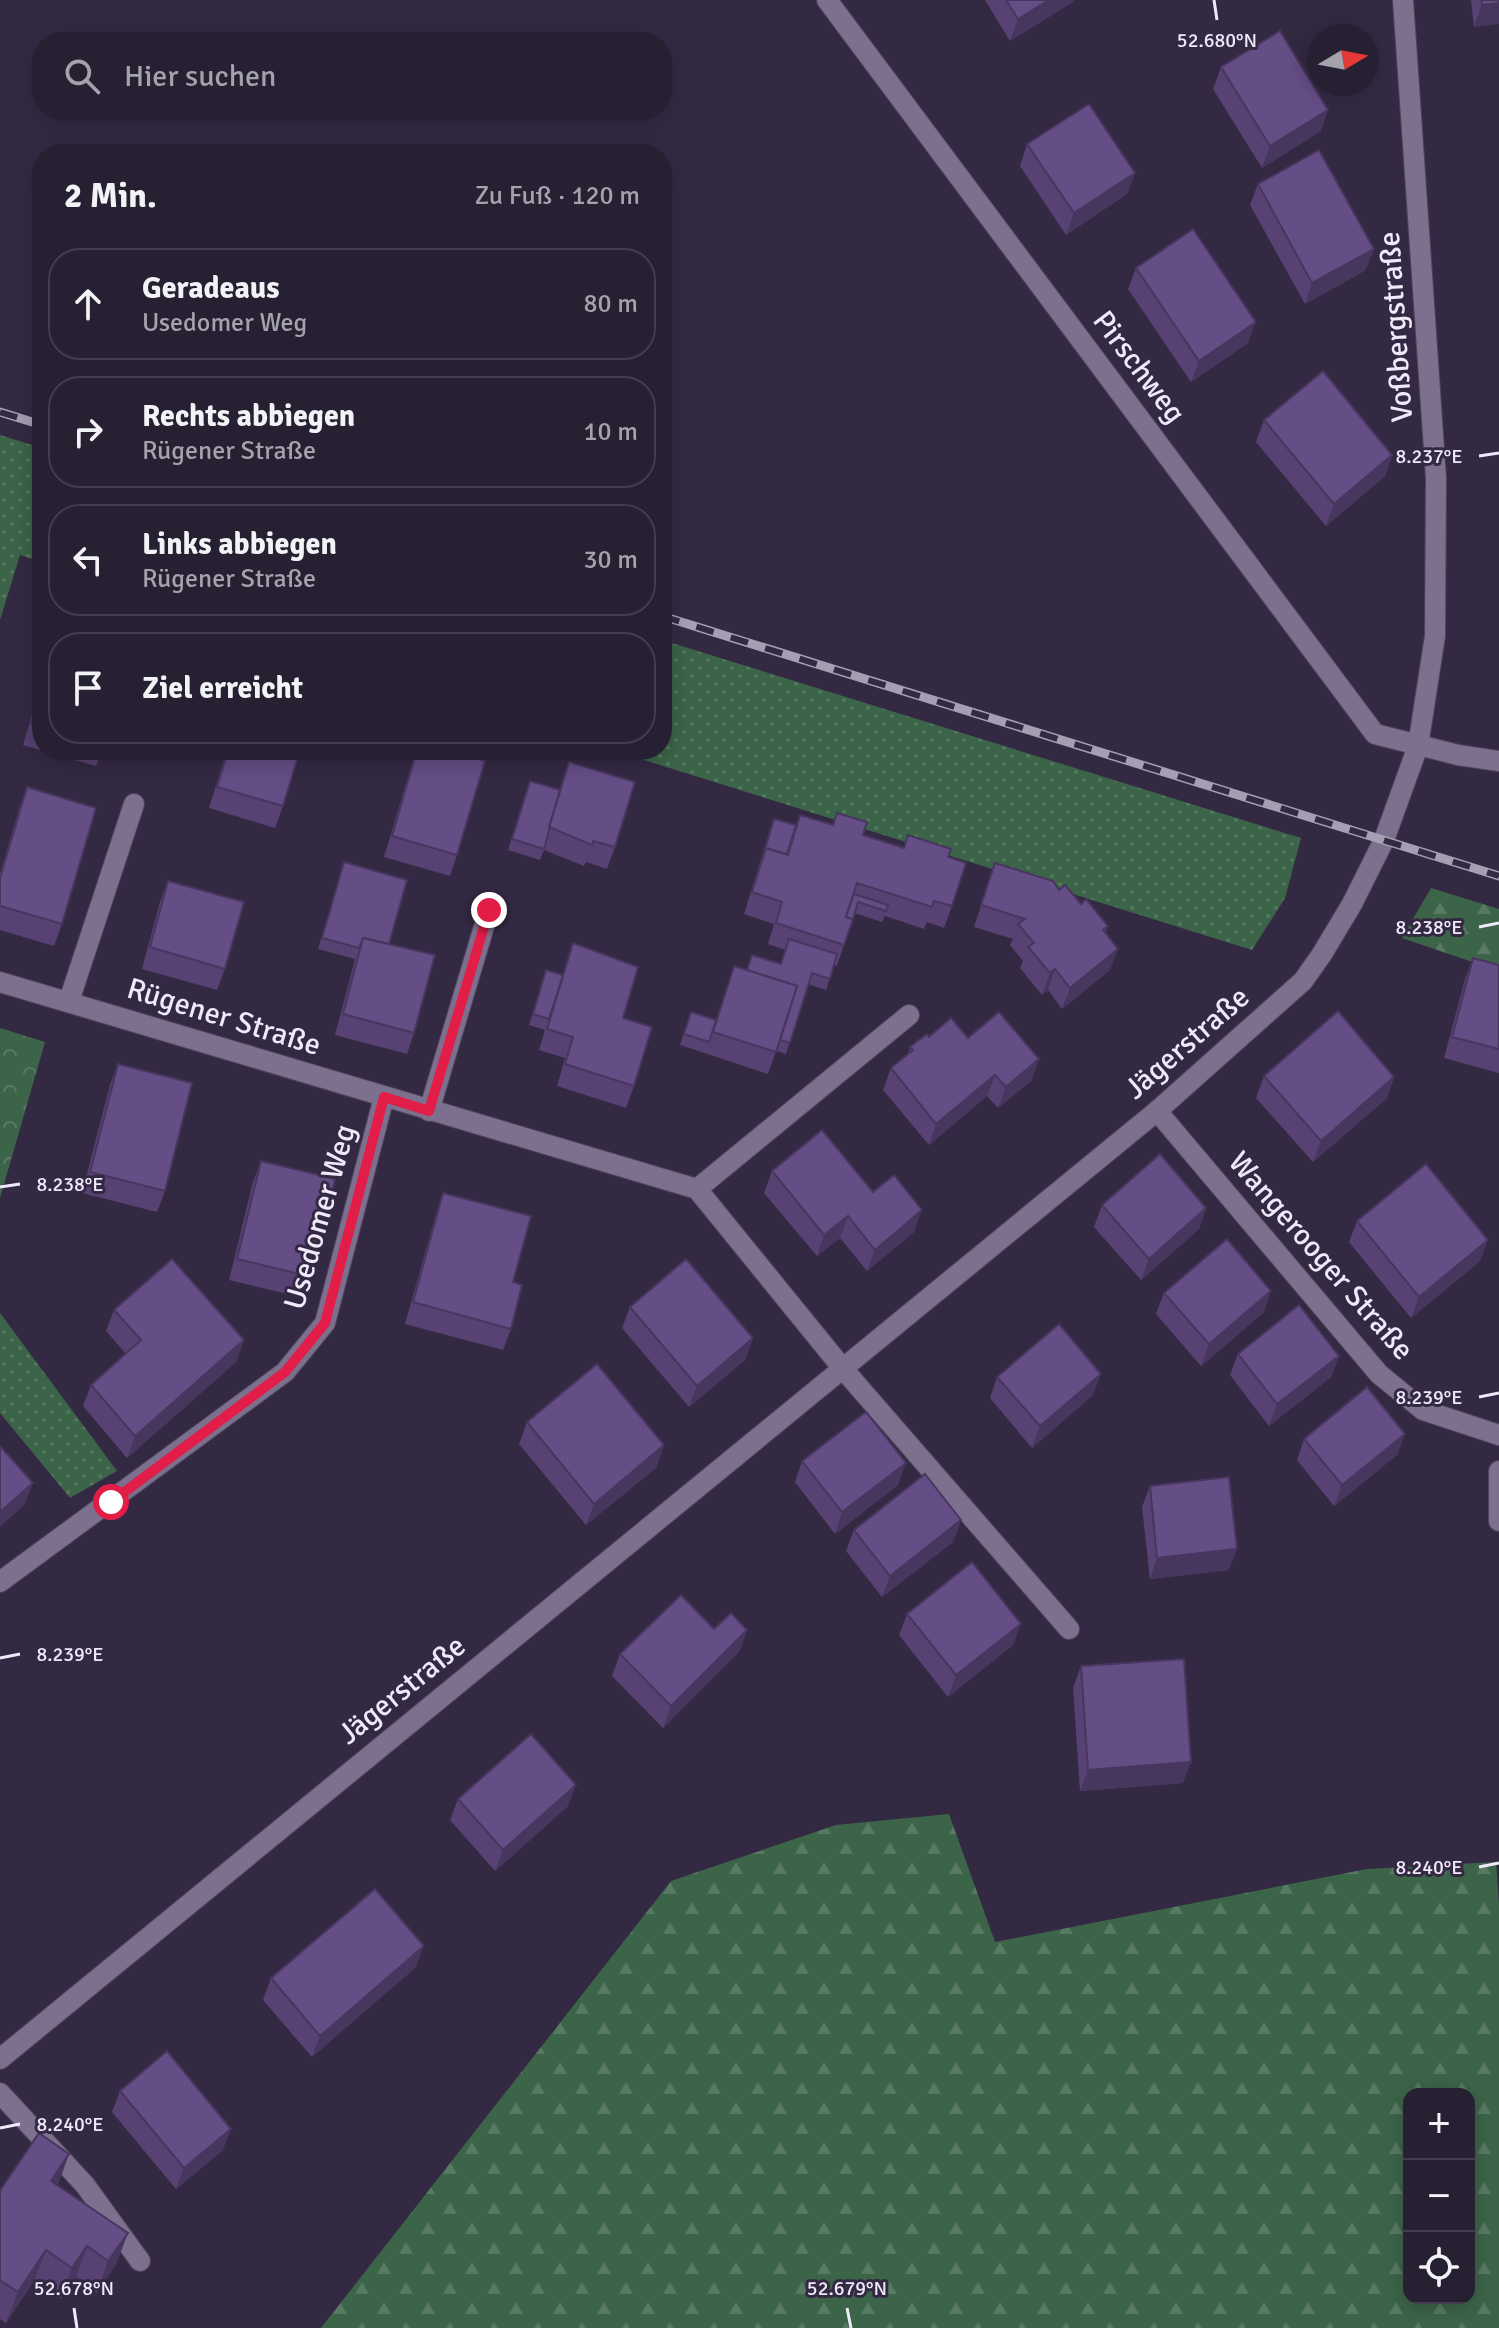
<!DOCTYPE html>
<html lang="de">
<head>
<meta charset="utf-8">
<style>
  body { margin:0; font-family:Signika,sans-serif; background:#2f273a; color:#f1f3f6 }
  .controls { position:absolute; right:24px; bottom:24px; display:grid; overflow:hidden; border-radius:16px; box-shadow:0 4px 20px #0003 }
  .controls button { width:72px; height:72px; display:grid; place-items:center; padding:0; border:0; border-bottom:2px solid #433d4d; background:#271f32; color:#f1f3f6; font:40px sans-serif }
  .compass { position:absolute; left:1307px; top:24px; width:72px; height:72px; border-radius:50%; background:#271f32; box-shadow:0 4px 20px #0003; rotate:80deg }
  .stop { position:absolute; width:24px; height:24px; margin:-18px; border:6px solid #e11d48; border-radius:50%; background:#fff }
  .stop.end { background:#e11d48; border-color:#fff; box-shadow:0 2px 8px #0008 }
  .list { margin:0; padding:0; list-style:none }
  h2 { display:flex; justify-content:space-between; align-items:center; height:104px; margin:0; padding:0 32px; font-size:34px }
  h2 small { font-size:26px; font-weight:400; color:#a4a2ac }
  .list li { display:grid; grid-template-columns:52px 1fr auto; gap:24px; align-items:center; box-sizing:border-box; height:112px; margin:0 16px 16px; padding:0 16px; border:2px solid #433d4d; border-radius:32px }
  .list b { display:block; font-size:30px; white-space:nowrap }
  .list p { margin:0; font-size:26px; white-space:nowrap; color:#a4a2ac }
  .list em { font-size:26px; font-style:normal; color:#a4a2ac }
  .icon { flex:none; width:44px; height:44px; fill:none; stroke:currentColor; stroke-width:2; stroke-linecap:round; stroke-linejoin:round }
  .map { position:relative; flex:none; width:1499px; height:2328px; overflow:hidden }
  .search { position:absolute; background:#271f32; box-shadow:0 4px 20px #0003; left:32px; top:32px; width:640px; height:88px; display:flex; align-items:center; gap:20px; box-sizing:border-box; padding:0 28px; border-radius:32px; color:#a4a2ac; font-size:30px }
  .panel { position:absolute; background:#271f32; box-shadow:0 4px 20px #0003; left:32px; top:144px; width:640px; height:616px; border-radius:32px }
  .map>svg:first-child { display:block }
  .grass { fill:url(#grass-dots) }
  .forest { fill:url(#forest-firs); fill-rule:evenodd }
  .park { fill:url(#park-crowns) }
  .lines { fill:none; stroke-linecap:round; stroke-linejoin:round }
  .lane-casing { stroke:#4f455b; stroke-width:22 }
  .street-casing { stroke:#4f455b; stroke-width:22 }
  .lane { stroke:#7c708e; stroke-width:20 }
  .street { stroke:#7c708e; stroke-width:20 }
  .rail-casing { stroke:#a69eb3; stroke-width:9 }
  .rail { stroke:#342943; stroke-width:6; stroke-dasharray:18; stroke-linecap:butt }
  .wall { fill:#574273 }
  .shaded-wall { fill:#47365e }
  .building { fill:#654d86; stroke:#47365e; stroke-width:2 }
  .route { stroke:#e11d48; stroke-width:10 }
  .ticks { fill:none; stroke:#efe9fa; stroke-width:3 }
  .labels { text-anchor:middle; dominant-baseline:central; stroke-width:6; stroke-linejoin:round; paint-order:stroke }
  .street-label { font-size:30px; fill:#efe9fa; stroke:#342943 }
  .ticks-label { font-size:20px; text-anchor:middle; fill:#efe9fa; stroke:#342943; stroke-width:6; stroke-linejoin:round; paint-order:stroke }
</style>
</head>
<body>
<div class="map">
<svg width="1499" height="2328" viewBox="0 0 1499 2328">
  <defs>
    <pattern id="grass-dots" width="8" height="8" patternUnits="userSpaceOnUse" patternTransform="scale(2)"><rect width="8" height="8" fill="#3c6448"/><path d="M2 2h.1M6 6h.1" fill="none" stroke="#587a63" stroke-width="1.8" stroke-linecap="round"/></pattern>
    <pattern id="forest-firs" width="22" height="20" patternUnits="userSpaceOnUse" patternTransform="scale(2)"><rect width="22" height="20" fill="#3c6448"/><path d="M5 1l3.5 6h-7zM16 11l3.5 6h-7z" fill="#587a63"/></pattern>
    <pattern id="park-crowns" width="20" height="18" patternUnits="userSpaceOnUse" patternTransform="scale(2)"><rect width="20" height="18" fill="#3c6448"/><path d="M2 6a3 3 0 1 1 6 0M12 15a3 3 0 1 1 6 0" fill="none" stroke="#587a63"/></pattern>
  </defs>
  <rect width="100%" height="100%" fill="#342943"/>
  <g class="grass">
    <polygon points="0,435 42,448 42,562 20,555 0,620"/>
    <polygon points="662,640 1301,838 1285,898 1252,950 612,750 662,750"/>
    <polygon points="0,1313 117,1471 70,1498 0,1413"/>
  </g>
  <g class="forest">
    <polygon points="1431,888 1499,909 1499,971 1402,938"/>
    <path d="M949 1814 995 1942 1367 1869 1496 1862 1499 1904V2328H321L671 1881 836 1825ZM1409 2094H1469V2298H1409Z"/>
  </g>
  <polygon class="park" points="0,1028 45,1042 0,1198"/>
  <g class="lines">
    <defs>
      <polyline id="lane" points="0,2093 85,2185 140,2261"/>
      <g id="street">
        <polyline points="827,0 1375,734 1458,755 1499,761"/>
        <polyline points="0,982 697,1189 844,1370 1069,1629"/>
        <polyline points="69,1001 134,804"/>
        <polyline points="429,1111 489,910"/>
        <polyline points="1157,1111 1379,1374 1423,1410 1499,1435"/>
        <polyline points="697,1189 909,1015"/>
        <polyline points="1499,1471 1499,1521"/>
        <polyline points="0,1582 285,1372 325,1323 384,1097"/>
        <polyline points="0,2059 1157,1111 1303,981 1322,954 1352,904 1384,840 1418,746 1435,636 1436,478 1403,0"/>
      </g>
    </defs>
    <use href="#lane" class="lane-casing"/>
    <use href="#street" class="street-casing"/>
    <use href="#lane" class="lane"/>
    <use href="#street" class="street"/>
    <defs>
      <g id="rail">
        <polyline points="0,412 42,425"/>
        <polyline points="662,616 1499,876"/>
      </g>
    </defs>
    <use href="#rail" class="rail-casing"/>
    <use href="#rail" class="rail"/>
  </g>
  <g class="wall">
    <polygon points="985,0 1074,0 1073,2 1010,41"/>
    <polygon points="1471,0 1499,0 1474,27"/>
    <polygon points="1221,67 1321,131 1262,168 1213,89"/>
    <polygon points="1027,144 1135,173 1127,194 1066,235 1020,166"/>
    <polygon points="1258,184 1366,270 1305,304 1250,205"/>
    <polygon points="1136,268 1248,343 1191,382 1128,289"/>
    <polygon points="1264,420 1392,455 1385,476 1326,526 1256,442"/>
    <polygon points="42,681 42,750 102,750 96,766 23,745"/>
    <polygon points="227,750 300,750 283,806 275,828 209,808"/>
    <polygon points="416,750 449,750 457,855 450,876 384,857"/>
    <polygon points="569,762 615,847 607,869 586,862 584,866 544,850 540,860 508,850 526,791 560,790"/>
    <polygon points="27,787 62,924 54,946 0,930 0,874 19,809"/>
    <polygon points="796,825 863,835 903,848 948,857 952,906 944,928 927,922 924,929 885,916 882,922 854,913 837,966 834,965 826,990 808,984 786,1054 776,1051 768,1074 680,1045 691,1012 716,1020 734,966 747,970 780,964 785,950 768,944 774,924 744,914 770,830"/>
    <polygon points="344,862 389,944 414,1033 407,1054 335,1035 355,959 318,949"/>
    <polygon points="995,863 1059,890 1081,904 1108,926 1105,933 1110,970 1062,1009 1048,990 1042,995 1020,968 1023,961 1010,945 1013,939 974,927"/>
    <polygon points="168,881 225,969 217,990 142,969 160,902"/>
    <polygon points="573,943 623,1018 634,1086 626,1108 557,1086 565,1058 539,1050 545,1030 529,1025 546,970 563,975"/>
    <polygon points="1473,958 1499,965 1499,1073 1444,1058 1465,979"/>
    <polygon points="929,1037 968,1038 1039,1059 1031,1081 998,1108 987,1096 929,1145 883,1090 891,1068 908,1054 910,1047"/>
    <polygon points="118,1064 165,1191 157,1212 82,1193 110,1085"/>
    <polygon points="1264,1076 1394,1077 1387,1098 1313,1162 1256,1098"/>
    <polygon points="261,1161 312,1277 304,1298 229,1280 253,1182"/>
    <polygon points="772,1171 873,1192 914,1232 867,1271 840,1238 817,1256 764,1193"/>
    <polygon points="443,1193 513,1282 511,1329 503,1350 405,1324 436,1214"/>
    <polygon points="1102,1205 1206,1208 1199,1229 1141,1280 1094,1227"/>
    <polygon points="1357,1221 1480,1261 1411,1318 1349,1242"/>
    <polygon points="1164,1293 1264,1312 1201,1366 1156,1314"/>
    <polygon points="630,1307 753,1338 745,1360 689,1407 622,1328"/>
    <polygon points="114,1310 244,1340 236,1362 127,1458 83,1406 91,1385 126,1354 106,1331"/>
    <polygon points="1238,1354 1339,1356 1331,1377 1269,1426 1230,1375"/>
    <polygon points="997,1377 1093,1395 1032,1448 990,1398"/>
    <polygon points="527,1422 657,1467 586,1525 519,1444"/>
    <polygon points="1405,1434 1397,1455 1334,1506 1297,1460 1304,1439"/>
    <polygon points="802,1461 898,1485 835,1534 795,1482"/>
    <polygon points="1150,1486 1229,1570 1150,1579 1142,1507"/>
    <polygon points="961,1520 953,1542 882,1597 846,1551 854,1530"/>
    <polygon points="907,1614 1013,1645 948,1697 899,1635"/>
    <polygon points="714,1629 747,1630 739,1652 663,1728 612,1676 620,1654"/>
    <polygon points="1081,1666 1183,1783 1080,1791 1073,1688"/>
    <polygon points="458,1799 568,1806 495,1871 450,1820"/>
    <polygon points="416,1967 312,2057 263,2000 271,1978"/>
    <polygon points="120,2091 223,2150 176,2189 112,2112"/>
    <polygon points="58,2185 128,2233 116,2264 97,2293 76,2277 61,2299 34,2281 6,2323 0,2319 0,2189"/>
  </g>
  <g class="shaded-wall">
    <polygon points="1049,0 1074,0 1073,2 1010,41 1018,19"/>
    <polygon points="1499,3 1499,24 1474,27 1482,5"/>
    <polygon points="1328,110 1321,131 1262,168 1270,146"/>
    <polygon points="1135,173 1127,194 1066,235 1074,213"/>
    <polygon points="1374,249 1366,270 1305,304 1312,283"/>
    <polygon points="1256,322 1248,343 1191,382 1199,361"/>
    <polygon points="1392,455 1385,476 1326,526 1334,504"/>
    <polygon points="1118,949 1110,970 1062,1009 1070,988"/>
    <polygon points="1055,969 1048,990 1042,995 1050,973"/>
    <polygon points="1039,1059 1031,1081 998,1108 1006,1087"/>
    <polygon points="995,1075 987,1096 929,1145 936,1124"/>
    <polygon points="1394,1077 1387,1098 1313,1162 1321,1141"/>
    <polygon points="1206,1208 1199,1229 1141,1280 1149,1259"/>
    <polygon points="922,1210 914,1232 867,1271 875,1250"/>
    <polygon points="848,1216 840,1238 817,1256 824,1235"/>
    <polygon points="1488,1240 1480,1261 1411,1318 1419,1297"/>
    <polygon points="1271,1291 1264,1312 1201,1366 1209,1344"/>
    <polygon points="753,1338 745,1360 689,1407 697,1386"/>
    <polygon points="244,1340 236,1362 127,1458 135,1436"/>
    <polygon points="1339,1356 1331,1377 1269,1426 1277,1404"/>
    <polygon points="1101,1374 1093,1395 1032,1448 1040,1426"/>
    <polygon points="1405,1434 1397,1455 1334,1506 1342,1485"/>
    <polygon points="664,1445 657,1467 586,1525 594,1504"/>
    <polygon points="906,1463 898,1485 835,1534 842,1512"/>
    <polygon points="33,1483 25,1504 0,1527 0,1512"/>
    <polygon points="961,1520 953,1542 882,1597 890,1576"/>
    <polygon points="1237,1549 1229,1570 1150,1579 1157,1558"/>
    <polygon points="1021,1624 1013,1645 948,1697 956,1675"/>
    <polygon points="747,1630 739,1652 663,1728 671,1706"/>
    <polygon points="1191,1762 1183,1783 1080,1791 1088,1770"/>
    <polygon points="576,1785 568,1806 495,1871 503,1850"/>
    <polygon points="424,1946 416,1967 312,2057 320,2036"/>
    <polygon points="231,2129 223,2150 176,2189 184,2168"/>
    <polygon points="69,2154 58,2185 51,2181"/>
    <polygon points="128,2233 116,2264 97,2293 108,2261"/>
    <polygon points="87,2246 76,2277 61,2299 72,2268"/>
    <polygon points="46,2250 34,2281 6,2323 18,2292"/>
  </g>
  <g class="building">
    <polygon points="1006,0 1049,0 1018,19"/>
    <polygon points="1481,0 1499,0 1499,3 1482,5"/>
    <polygon points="1280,31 1328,110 1270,146 1221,67"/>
    <polygon points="1089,104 1135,173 1074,213 1027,144"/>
    <polygon points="1319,150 1374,249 1312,283 1258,184"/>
    <polygon points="1193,229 1256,322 1199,361 1136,268"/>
    <polygon points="1323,371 1392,455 1334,504 1264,420"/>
    <polygon points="42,686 42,727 31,724"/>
    <polygon points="228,750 300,750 283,806 217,787"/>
    <polygon points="417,750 449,750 485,761 457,855 392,836"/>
    <polygon points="569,762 635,782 615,847 593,841 592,845 549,827"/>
    <polygon points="530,781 560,790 549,827 550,827 544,849 512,839"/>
    <polygon points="27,787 96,808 62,924 0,906 0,878"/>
    <polygon points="837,813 867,822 863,835 904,848 908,835 951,849 948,857 966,863 952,906 934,901 932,907 857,883 846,917 853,919 844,945 776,923 782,902 752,892 766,848 788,855 800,815 833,825"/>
    <polygon points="774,819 796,825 787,854 766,848 762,859"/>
    <polygon points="344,862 407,880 389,944 363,938 359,948 322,938"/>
    <polygon points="995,863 1053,881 1059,890 1065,885 1081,904 1086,899 1108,926 1103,930 1118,949 1070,988 1055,969 1050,973 1028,947 1034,943 1018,924 1025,919 981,905"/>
    <polygon points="168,881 244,902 225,969 150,947"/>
    <polygon points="854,894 888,905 886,911 858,902 853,919 846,917"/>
    <polygon points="363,938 435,955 414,1033 343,1014"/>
    <polygon points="789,939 837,954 830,979 812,973 790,1043 780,1040 797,986 747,970 752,955 781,964"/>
    <polygon points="573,943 638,967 623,1018 652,1027 634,1086 565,1064 573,1037 547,1029"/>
    <polygon points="1473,958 1499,965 1499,1049 1452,1037"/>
    <polygon points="734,966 797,986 776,1052 713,1032"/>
    <polygon points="546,970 563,975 549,1019 533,1014"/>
    <polygon points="1338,1011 1394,1077 1321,1141 1264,1076"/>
    <polygon points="691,1012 716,1020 709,1042 684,1034"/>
    <polygon points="999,1012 1039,1059 1006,1087 995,1075 936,1124 891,1068 913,1050 910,1047 927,1034 929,1037 951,1018 968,1038"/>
    <polygon points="118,1064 192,1083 165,1191 90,1172"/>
    <polygon points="822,1130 873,1192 894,1175 922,1210 875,1250 848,1216 824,1235 772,1171"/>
    <polygon points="1160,1154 1206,1208 1149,1259 1102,1205"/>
    <polygon points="261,1161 335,1179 312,1277 237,1259"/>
    <polygon points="1426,1164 1488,1240 1419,1297 1357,1221"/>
    <polygon points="443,1193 531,1216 513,1282 522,1285 511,1329 413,1302"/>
    <polygon points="1227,1239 1271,1291 1209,1344 1164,1293"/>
    <polygon points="172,1259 244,1340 135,1436 91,1385 141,1340 114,1310"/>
    <polygon points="686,1259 753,1338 697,1386 630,1307"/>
    <polygon points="1299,1305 1339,1356 1277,1404 1238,1354"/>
    <polygon points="1059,1324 1101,1374 1040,1426 997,1377"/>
    <polygon points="597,1364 664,1445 594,1504 527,1422"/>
    <polygon points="1367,1387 1405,1434 1342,1485 1304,1439"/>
    <polygon points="866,1412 906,1463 842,1512 802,1461"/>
    <polygon points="0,1446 33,1483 0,1512"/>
    <polygon points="925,1474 961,1520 890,1576 854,1530"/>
    <polygon points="1229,1477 1237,1549 1157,1558 1150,1486"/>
    <polygon points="972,1562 1021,1624 956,1675 907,1614"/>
    <polygon points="681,1595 714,1629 731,1613 747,1630 671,1706 620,1654"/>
    <polygon points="1184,1659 1191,1762 1088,1770 1081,1666"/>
    <polygon points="531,1734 576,1785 503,1850 458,1799"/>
    <polygon points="375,1889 424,1946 320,2036 271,1978"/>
    <polygon points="167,2051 231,2129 184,2168 120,2091"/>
    <polygon points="39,2133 69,2154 51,2181 128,2233 108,2261 87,2246 72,2268 46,2250 18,2292 0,2280 0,2189 1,2189"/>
  </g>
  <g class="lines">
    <polyline class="route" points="111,1502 285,1372 325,1323 384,1097 429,1111 489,910"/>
  </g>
  <path class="ticks" d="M1214 0 1217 20M1479 456 1499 453M1479 927 1499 923M0 1187 20 1184M1479 1397 1499 1393M0 1658 20 1654M1479 1867 1499 1863M0 2128 20 2124M74 2308 77 2328M847 2308 851 2328"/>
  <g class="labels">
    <g class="street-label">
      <text transform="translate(1396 327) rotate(-94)">Voßbergstraße</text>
      <text transform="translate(1139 367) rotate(53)">Pirschweg</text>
      <text transform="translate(224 1017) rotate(17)">Rügener Straße</text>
      <text transform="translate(1187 1043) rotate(-41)">Jägerstraße</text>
      <text transform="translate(320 1217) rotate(-74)">Usedomer Weg</text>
      <text transform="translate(1321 1256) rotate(49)">Wangerooger Straße</text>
      <text transform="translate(402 1690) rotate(-39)">Jägerstraße</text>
    </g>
  </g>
  <g class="ticks-label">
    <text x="1217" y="47">52.680°N</text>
    <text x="1429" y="463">8.237°E</text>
    <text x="1429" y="934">8.238°E</text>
    <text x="70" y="1191">8.238°E</text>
    <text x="1429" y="1404">8.239°E</text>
    <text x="70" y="1661">8.239°E</text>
    <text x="1429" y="1874">8.240°E</text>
    <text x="70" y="2131">8.240°E</text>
    <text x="74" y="2295">52.678°N</text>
    <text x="847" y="2295">52.679°N</text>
  </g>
</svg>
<div class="controls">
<button>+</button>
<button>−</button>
<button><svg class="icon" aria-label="locate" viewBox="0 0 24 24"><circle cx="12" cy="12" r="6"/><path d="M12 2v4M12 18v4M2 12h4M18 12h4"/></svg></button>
</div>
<svg class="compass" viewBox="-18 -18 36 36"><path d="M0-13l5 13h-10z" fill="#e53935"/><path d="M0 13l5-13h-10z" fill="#a4a2ac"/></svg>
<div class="stop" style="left:111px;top:1502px"></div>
<div class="stop end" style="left:489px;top:910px"></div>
<div class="search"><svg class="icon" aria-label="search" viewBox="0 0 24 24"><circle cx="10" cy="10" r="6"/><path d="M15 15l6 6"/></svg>Hier suchen</div>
<section class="panel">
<h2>2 Min.<small>Zu Fuß · 120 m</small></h2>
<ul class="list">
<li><svg class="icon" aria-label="ahead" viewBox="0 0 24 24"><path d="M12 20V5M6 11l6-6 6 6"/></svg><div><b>Geradeaus</b><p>Usedomer Weg</p></div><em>80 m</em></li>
<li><svg class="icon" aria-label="right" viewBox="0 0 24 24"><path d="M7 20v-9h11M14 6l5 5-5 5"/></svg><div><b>Rechts abbiegen</b><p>Rügener Straße</p></div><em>10 m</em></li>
<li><svg class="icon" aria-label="left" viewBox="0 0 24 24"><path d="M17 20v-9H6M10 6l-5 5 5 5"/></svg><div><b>Links abbiegen</b><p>Rügener Straße</p></div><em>30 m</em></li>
<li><svg class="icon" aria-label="arrive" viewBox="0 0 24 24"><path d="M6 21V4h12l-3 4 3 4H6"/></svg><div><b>Ziel erreicht</b></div></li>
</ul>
</section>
</div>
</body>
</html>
